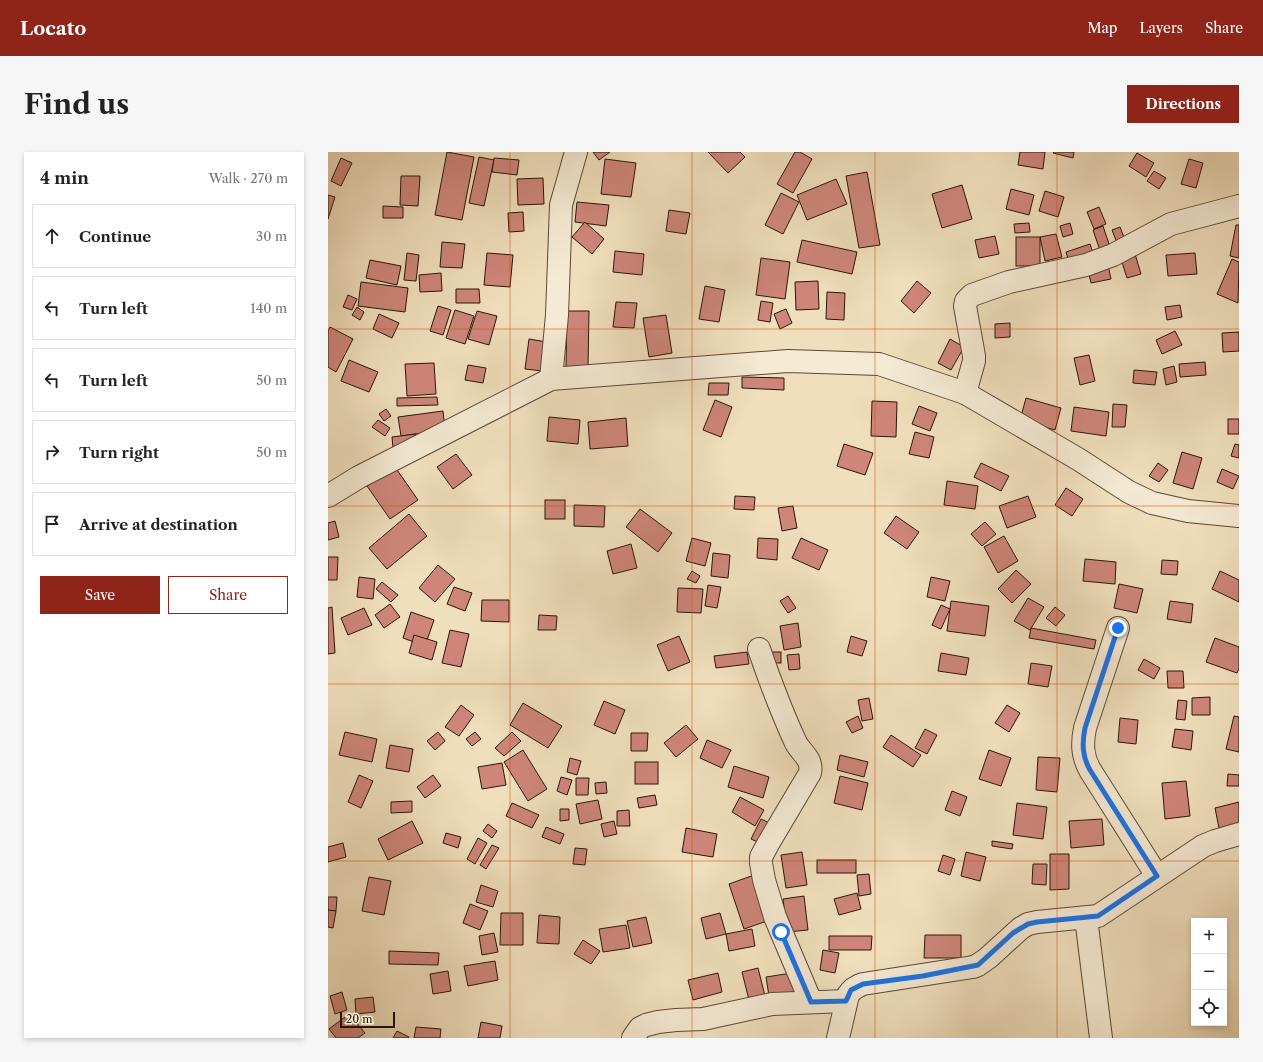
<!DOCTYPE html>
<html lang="en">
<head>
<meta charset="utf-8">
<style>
  body { margin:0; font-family:"Libre Caslon Text",serif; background:#f6f6f6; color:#222 }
  .controls { position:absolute; right:12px; bottom:12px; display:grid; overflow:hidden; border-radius:0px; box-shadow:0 2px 6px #0003 }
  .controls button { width:36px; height:36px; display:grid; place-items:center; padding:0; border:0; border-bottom:1px solid #e0e0e0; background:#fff; color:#222; font:20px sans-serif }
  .scale { position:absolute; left:12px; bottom:10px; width:55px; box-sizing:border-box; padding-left:4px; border:2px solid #2a1607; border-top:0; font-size:11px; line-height:14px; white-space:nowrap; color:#2a1607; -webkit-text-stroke:3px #f5ead4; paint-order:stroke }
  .stop { position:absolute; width:12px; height:12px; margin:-9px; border:3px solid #1a73e8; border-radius:50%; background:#fff }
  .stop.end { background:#1a73e8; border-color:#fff; box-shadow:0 1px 4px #0008 }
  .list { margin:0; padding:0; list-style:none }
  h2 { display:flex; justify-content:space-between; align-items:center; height:52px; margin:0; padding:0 16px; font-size:17px }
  h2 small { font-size:13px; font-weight:400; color:#767676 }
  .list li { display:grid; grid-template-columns:26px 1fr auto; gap:12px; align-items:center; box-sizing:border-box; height:64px; margin:0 8px 8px; padding:0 8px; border:1px solid #e0e0e0; border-radius:0px }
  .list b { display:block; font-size:15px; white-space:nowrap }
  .list em { font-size:13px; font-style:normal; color:#767676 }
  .actions { display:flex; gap:8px; padding:12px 16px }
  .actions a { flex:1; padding:9px 0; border:1px solid #8f2418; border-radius:0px; text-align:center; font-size:14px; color:#8f2418 }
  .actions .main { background:#8f2418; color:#fff }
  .icon { flex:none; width:22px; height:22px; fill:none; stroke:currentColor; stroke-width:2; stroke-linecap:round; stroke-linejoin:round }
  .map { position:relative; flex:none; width:911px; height:886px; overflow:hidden; border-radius:0px }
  header { display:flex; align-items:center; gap:24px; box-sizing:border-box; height:56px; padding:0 20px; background:#8f2418; color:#fff }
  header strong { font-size:19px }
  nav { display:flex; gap:22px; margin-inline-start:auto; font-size:14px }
  .intro { display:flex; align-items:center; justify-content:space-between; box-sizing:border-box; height:96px; padding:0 24px }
  h1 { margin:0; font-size:28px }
  .button { padding:10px 18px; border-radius:0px; background:#8f2418; color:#fff; font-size:14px; font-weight:700 }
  main { display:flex; gap:24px; padding:0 24px }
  aside { flex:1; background:#fff; border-radius:0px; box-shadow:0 2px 6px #0003 }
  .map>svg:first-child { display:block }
  .building { fill:#ce867a; stroke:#2a1607 }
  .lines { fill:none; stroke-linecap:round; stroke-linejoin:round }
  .minor-casing { stroke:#5c4834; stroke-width:24 }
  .minor { stroke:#f5ead4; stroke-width:22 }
  .route { stroke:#1a73e8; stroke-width:5 }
  .grid { fill:none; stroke:#d5520c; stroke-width:1; stroke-opacity:0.55 }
</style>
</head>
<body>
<header>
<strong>Locato</strong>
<nav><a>Map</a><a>Layers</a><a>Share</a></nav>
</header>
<div class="intro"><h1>Find us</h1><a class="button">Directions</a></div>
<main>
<aside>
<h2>4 min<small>Walk · 270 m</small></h2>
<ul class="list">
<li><svg class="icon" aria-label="ahead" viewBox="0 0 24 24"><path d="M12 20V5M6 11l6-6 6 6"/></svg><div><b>Continue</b></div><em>30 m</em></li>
<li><svg class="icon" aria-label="left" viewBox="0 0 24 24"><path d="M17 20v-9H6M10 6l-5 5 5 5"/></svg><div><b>Turn left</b></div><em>140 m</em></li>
<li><svg class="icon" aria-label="left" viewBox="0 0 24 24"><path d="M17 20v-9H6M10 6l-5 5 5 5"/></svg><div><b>Turn left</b></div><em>50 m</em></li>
<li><svg class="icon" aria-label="right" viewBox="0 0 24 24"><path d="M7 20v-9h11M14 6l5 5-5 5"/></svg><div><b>Turn right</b></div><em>50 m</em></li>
<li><svg class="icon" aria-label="arrive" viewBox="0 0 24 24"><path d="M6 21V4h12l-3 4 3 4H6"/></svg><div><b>Arrive at destination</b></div></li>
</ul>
<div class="actions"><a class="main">Save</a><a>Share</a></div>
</aside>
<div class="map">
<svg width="911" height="886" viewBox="0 0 911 886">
  <rect width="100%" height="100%" fill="#f0dfbd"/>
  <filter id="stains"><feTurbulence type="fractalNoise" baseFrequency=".005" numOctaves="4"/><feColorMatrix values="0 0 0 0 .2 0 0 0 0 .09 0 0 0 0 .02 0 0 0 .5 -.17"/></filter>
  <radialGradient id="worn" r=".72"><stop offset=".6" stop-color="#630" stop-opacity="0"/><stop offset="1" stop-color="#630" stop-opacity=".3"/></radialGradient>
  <g class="building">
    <polygon points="119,0 146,5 134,68 107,63"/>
    <polygon points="265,0 282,0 271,8"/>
    <polygon points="380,0 412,0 417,5 400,21"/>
    <polygon points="467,0 472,0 484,7 465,41 449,32"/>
    <polygon points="692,0 717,0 715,17 690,13"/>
    <polygon points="726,0 746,0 745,6 725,1"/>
    <polygon points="809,1 826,11 818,25 801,14"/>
    <polygon points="151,5 166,8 156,54 141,51"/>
    <polygon points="13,6 24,11 13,34 3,29"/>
    <polygon points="166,6 191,8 189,23 164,20"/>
    <polygon points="277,7 308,11 303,45 273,42"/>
    <polygon points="861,7 875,11 868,36 853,32"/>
    <polygon points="826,19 838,26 831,37 819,29"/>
    <polygon points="539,20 552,93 531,96 518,24"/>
    <polygon points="73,24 92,24 90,54 72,53"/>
    <polygon points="215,26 216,52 190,53 189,27"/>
    <polygon points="508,27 519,52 479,68 469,43"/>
    <polygon points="634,33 644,67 614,76 604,42"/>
    <polygon points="683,37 706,43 701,63 678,57"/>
    <polygon points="717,39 736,45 730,65 711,59"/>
    <polygon points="453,41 471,50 455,82 437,73"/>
    <polygon points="0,43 7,45 0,67"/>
    <polygon points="249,50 281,53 278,74 247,70"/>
    <polygon points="55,54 75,55 75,66 55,66"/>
    <polygon points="771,55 778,72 766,77 759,60"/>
    <polygon points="341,58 362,61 358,82 338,79"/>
    <polygon points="195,60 196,79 181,80 180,61"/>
    <polygon points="257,70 276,87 264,102 244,85"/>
    <polygon points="701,71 702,80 687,81 686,72"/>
    <polygon points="742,71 745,82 735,85 732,74"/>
    <polygon points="908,73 911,73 911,106 902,104"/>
    <polygon points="775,74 784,101 774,104 765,78"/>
    <polygon points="792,75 799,93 791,96 784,78"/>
    <polygon points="728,82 734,105 717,109 712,85"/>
    <polygon points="667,84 671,102 651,106 647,88"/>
    <rect x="688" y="85" width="24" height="29"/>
    <polygon points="474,88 529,100 524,122 469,110"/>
    <polygon points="114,90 137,92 134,116 112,115"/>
    <polygon points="762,92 766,104 742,113 738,100"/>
    <polygon points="287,99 316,102 314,123 285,120"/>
    <polygon points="79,101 91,103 88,129 76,128"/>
    <polygon points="159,101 185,103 182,135 156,133"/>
    <polygon points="867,101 869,122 840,124 838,103"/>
    <polygon points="807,102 813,122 799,126 793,107"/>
    <polygon points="433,106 462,110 457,147 428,143"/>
    <polygon points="904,107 911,110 910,151 889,142"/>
    <polygon points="42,108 73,114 69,133 38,126"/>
    <polygon points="780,113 783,127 763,131 760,118"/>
    <polygon points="113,121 114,139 92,140 91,123"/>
    <polygon points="490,129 491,157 468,158 467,130"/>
    <polygon points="589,129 603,141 586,161 573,149"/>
    <polygon points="33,130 80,136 77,160 30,154"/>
    <polygon points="377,134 397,138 391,170 371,167"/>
    <polygon points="128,137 151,137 152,151 128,151"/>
    <polygon points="499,140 517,141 516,168 498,167"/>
    <polygon points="20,143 29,147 24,158 15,155"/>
    <polygon points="433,149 445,151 442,170 430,168"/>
    <polygon points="288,150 309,151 306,176 285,175"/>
    <polygon points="852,153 854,165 839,168 837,155"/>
    <polygon points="110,154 123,158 115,183 102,179"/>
    <polygon points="29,155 36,160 32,168 24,163"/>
    <polygon points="458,157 464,171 452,177 446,162"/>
    <polygon points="127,158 146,164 137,192 118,186"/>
    <polygon points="149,159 169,164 161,193 140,187"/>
    <polygon points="239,159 261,159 260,215 238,215"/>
    <polygon points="51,162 71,171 64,186 45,177"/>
    <polygon points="338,163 344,201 321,205 315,166"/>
    <polygon points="682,171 682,185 667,186 667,172"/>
    <polygon points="2,175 25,187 8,220 0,215 0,179"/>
    <polygon points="847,179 854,193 834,202 828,188"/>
    <polygon points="911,180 911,199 895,200 894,181"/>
    <polygon points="201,187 219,190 215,219 197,217"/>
    <polygon points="622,187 636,195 623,218 610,211"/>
    <polygon points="761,203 767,229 752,233 746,206"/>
    <polygon points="21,208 50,220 41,240 13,229"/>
    <polygon points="877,210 878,223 852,225 851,212"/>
    <polygon points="106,211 108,242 79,244 77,212"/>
    <polygon points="140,213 158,216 155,231 137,228"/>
    <polygon points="846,214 849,230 838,233 835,217"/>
    <polygon points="806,218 829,220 827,233 805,231"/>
    <polygon points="414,225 456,226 456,238 414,236"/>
    <polygon points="381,231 401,231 400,243 380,243"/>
    <polygon points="109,245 110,253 69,254 69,246"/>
    <polygon points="698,246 733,256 727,278 692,268"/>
    <polygon points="387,248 404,255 393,285 375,278"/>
    <polygon points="544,249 569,250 568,285 543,284"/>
    <polygon points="785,252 799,253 797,275 784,275"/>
    <polygon points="591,254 609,261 602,279 584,272"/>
    <polygon points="746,255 781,260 778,284 743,279"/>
    <polygon points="58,257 63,264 56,269 51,262"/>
    <polygon points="115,259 117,278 73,284 70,265"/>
    <polygon points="221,265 252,268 250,292 219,289"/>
    <polygon points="298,266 300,294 262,297 260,270"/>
    <rect x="900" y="267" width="11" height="15"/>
    <polygon points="50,268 62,276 57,284 44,275"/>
    <polygon points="587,280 606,285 601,306 581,302"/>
    <polygon points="88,282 89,293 65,296 64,285"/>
    <polygon points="516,292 545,301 537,323 509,314"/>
    <polygon points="907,292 911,293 911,306 903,304"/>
    <polygon points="854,300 874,306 865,337 845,331"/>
    <polygon points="128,302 144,323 125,337 109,315"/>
    <polygon points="653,311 681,324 673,339 646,325"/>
    <polygon points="830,311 840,318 831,330 821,324"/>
    <polygon points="67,315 90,348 62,367 39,334"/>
    <polygon points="894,317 911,324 905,337 889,330"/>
    <polygon points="619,329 650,334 647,357 616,353"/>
    <polygon points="738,336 755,347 744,364 727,353"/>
    <polygon points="407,344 427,345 426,358 406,357"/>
    <polygon points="700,344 708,365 679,376 671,354"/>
    <rect x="217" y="348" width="20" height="19"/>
    <polygon points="246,353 277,354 276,375 246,374"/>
    <polygon points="465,354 469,376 454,379 450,356"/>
    <polygon points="312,357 344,381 330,400 298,375"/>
    <polygon points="81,362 99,384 59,417 41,396"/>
    <polygon points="568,364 591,380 579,397 556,381"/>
    <polygon points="7,369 11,385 0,388 0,371"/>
    <polygon points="657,370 668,382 654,394 643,382"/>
    <polygon points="676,384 690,409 670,421 656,395"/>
    <polygon points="364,386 383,391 377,414 358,409"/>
    <polygon points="430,386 450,387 449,408 429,406"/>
    <polygon points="473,386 500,398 491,418 464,406"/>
    <polygon points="303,392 309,416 285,422 279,399"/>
    <polygon points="385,401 402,403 400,426 383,424"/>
    <polygon points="0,405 10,405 9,428 0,428"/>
    <polygon points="757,407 788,410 787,432 755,429"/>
    <polygon points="834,408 850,409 849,423 833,422"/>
    <polygon points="110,413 127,427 107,450 91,436"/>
    <polygon points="688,418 703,432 684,451 670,437"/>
    <polygon points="364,419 372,424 368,431 359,427"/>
    <polygon points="892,419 911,428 911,450 884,437"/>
    <polygon points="31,425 47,427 45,447 29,445"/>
    <polygon points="603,425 622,429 617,449 599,445"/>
    <polygon points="54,430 70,443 63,450 48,437"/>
    <polygon points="791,432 815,437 809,461 786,456"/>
    <polygon points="380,433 393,435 389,456 377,454"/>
    <polygon points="126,435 144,441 137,459 119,452"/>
    <polygon points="350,436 375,437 373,461 349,460"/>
    <polygon points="460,444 468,456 460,461 452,449"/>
    <polygon points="700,446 716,455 702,478 686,469"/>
    <polygon points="154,448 181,448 181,470 153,469"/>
    <polygon points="623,449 661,454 657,484 619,479"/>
    <polygon points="842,449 865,452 863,471 839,467"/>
    <polygon points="62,452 72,465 56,476 47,463"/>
    <polygon points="613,453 622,457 613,477 604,473"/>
    <polygon points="4,455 7,501 0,502 0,456"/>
    <polygon points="727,455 737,463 728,474 718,466"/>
    <polygon points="36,456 44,473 20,483 13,466"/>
    <polygon points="83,460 106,468 97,494 75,486"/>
    <polygon points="211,463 229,464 228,478 210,478"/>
    <polygon points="470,471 473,495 456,498 452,474"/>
    <polygon points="703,476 768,488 766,497 701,486"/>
    <polygon points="122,478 141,482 133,515 114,511"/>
    <polygon points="86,483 109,490 104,508 81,501"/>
    <polygon points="351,484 362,510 340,519 329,493"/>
    <polygon points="523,484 539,489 534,504 519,500"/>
    <polygon points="887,486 911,495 911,517 909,521 878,510"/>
    <polygon points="419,500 421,512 388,516 386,504"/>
    <rect x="443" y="500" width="10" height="11"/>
    <polygon points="613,501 641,506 638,523 610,519"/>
    <polygon points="471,502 472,517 461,518 459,503"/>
    <polygon points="816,507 832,516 826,527 810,518"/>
    <polygon points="703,511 724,514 720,535 700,532"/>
    <polygon points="839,519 855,519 856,536 840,536"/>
    <polygon points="882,545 882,563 864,563 864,546"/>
    <polygon points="541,546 545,567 534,569 530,548"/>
    <polygon points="850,548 859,549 857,568 848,567"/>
    <polygon points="276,549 297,558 287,582 266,573"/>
    <polygon points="195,551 234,574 220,596 182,573"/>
    <polygon points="133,553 146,563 131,584 117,575"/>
    <polygon points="679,553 692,561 681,580 667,571"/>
    <polygon points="530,564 535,576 524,581 518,570"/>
    <polygon points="906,564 911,565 911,600 898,597"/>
    <polygon points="792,566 810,568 808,592 790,590"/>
    <polygon points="358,573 370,587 348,605 336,591"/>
    <polygon points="597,577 609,583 599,602 587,596"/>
    <polygon points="847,577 865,579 863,598 844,595"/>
    <polygon points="17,580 49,587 44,610 11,603"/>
    <polygon points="110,580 117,589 107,598 99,589"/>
    <polygon points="147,580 153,587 144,594 138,587"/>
    <polygon points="184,580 193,589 176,604 167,596"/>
    <polygon points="303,581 320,581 319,599 303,599"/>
    <polygon points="563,583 593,603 585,615 555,595"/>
    <polygon points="379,588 403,598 394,616 372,606"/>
    <polygon points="62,593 85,597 81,620 58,616"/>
    <polygon points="195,598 219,637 200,649 176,610"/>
    <polygon points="661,598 683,606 673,634 651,627"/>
    <polygon points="512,603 540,610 536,625 509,618"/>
    <polygon points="710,605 732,606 729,640 708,638"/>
    <polygon points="242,606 253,609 249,623 239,620"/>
    <rect x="307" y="610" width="23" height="22"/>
    <polygon points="174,611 178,633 154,637 150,615"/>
    <polygon points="406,614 441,625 435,646 400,635"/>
    <polygon points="900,622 911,623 911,634 899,634"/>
    <polygon points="31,623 45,629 33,656 20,650"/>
    <polygon points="105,623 113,634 97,646 89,635"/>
    <polygon points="512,624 540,631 534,658 506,651"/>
    <polygon points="233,625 244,628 239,643 229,639"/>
    <polygon points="248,626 261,626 260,643 248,643"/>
    <polygon points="858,629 862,664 837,667 834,631"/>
    <polygon points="278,630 279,641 268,642 267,631"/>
    <polygon points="624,639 639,645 632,664 617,658"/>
    <polygon points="327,643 329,653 311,656 309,646"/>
    <polygon points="412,645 436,658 427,674 404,660"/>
    <polygon points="270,648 274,667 252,672 248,652"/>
    <polygon points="84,649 84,660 63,661 63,650"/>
    <polygon points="911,650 911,672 891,676 887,656"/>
    <polygon points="184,651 211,663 204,676 178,664"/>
    <polygon points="689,651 719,655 715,687 685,683"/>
    <polygon points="232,657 241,657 241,668 232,669"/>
    <polygon points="301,658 302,674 289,674 289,659"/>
    <polygon points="433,667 446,673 436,693 423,687"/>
    <polygon points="774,667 776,693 743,696 741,669"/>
    <polygon points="84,669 95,691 60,708 50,687"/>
    <polygon points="286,669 289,682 276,685 273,672"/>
    <polygon points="160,672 169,679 164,686 155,679"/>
    <polygon points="218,675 236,682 232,692 214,685"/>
    <polygon points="358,676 389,682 385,705 354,700"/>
    <polygon points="118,681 133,685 130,696 115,691"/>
    <polygon points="150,686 159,691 147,712 139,707"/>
    <polygon points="664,689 685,692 684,697 664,694"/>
    <polygon points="15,691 18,705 0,710 0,695"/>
    <polygon points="164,693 171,696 158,717 152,713"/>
    <polygon points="247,696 259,697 257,713 245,712"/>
    <polygon points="474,700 479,733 458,736 453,703"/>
    <polygon points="638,700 658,705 652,729 633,724"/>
    <polygon points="722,702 741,702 741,737 722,738"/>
    <polygon points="615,703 627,707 622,723 610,719"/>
    <rect x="489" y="708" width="39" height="13"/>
    <polygon points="705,712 719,712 718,733 704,732"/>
    <polygon points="541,722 543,742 531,744 529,723"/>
    <polygon points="426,723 442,768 416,777 401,732"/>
    <polygon points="41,725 63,729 56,763 34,759"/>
    <polygon points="153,733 170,739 165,755 148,750"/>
    <polygon points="529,741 533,757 511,763 506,747"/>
    <polygon points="476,744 480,778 459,780 455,747"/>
    <polygon points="0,745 9,745 8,759 0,758"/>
    <polygon points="142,752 160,759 152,778 135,771"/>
    <polygon points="0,758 8,759 5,776 0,775"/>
    <polygon points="173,761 195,761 195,793 172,793"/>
    <polygon points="392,761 398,782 378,787 373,766"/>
    <polygon points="211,763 232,765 231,792 209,791"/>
    <polygon points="318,765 324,791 305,795 299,769"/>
    <polygon points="298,773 302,796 275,800 271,777"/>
    <polygon points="424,777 427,794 401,799 398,782"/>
    <polygon points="166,781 170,800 154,803 151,784"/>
    <polygon points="597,783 633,783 633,806 596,806"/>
    <polygon points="501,784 544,784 543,798 501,798"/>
    <polygon points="255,788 272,799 263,812 246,802"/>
    <polygon points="495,798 511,801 507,821 492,818"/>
    <polygon points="61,799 111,801 110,813 61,812"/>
    <polygon points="167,809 170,828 140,834 136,814"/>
    <polygon points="430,816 437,844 421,848 414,820"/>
    <polygon points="120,819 123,839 105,842 102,822"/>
    <polygon points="390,821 394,840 365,848 360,828"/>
    <polygon points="464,821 467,840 441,844 438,825"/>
    <polygon points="14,840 19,858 7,862 2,844"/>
    <polygon points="45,845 47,860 28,862 27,847"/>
    <polygon points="21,862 37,881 30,886 8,886 1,877"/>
    <polygon points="153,870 174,874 172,886 150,886"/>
    <polygon points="88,875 113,877 112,886 86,886"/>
    <polygon points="69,879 81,885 80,886 65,886"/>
  </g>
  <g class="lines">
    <defs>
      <g id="minor">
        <polyline points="223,227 229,163 233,53 248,0"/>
        <polyline points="637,241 646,209 646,204 637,154 638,149 644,143 681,130 758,113 785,103 843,72 911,54"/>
        <polyline points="0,344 31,325 223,227 460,209 551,212 637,241 750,307 801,340 824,351 860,359 911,364"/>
        <path d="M790 476 757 576C754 591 754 604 762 618L829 724"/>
        <path d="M431 497C442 529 454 561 468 591 474 602 485 607 482 621L440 692 433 705V711L436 728 447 765 483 850"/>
        <polyline points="758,766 773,886"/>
        <polyline points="305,886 312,876 318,873 330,870 348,868 375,867 444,852 518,849"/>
        <path d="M510 886 520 843C524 837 529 834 535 832L645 815 650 813 660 806 693 776 700 772 709 770 770 764 875 694 887 689 911 682"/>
      </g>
    </defs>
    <use href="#minor" class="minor-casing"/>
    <use href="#minor" class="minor"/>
  </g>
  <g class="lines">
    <path class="route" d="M453 780 483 850 518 849 523 838 535 832 595 824 650 813 685 781 700 772 709 770 770 764 829 724 762 618C754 604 754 591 757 576L790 476"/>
  </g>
  <path class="grid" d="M182 0V886M364 0V886M547 0V886M729 0V886M0 177H911M0 354H911M0 532H911M0 709H911"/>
  <rect width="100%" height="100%" filter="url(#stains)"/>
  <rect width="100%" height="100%" fill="url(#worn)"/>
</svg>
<div class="controls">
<button>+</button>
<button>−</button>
<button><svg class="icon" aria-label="locate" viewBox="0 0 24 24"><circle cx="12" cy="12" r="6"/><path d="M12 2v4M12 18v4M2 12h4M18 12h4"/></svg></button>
</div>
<div class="scale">20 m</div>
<div class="stop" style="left:453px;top:780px"></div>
<div class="stop end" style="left:790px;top:476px"></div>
</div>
</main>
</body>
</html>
